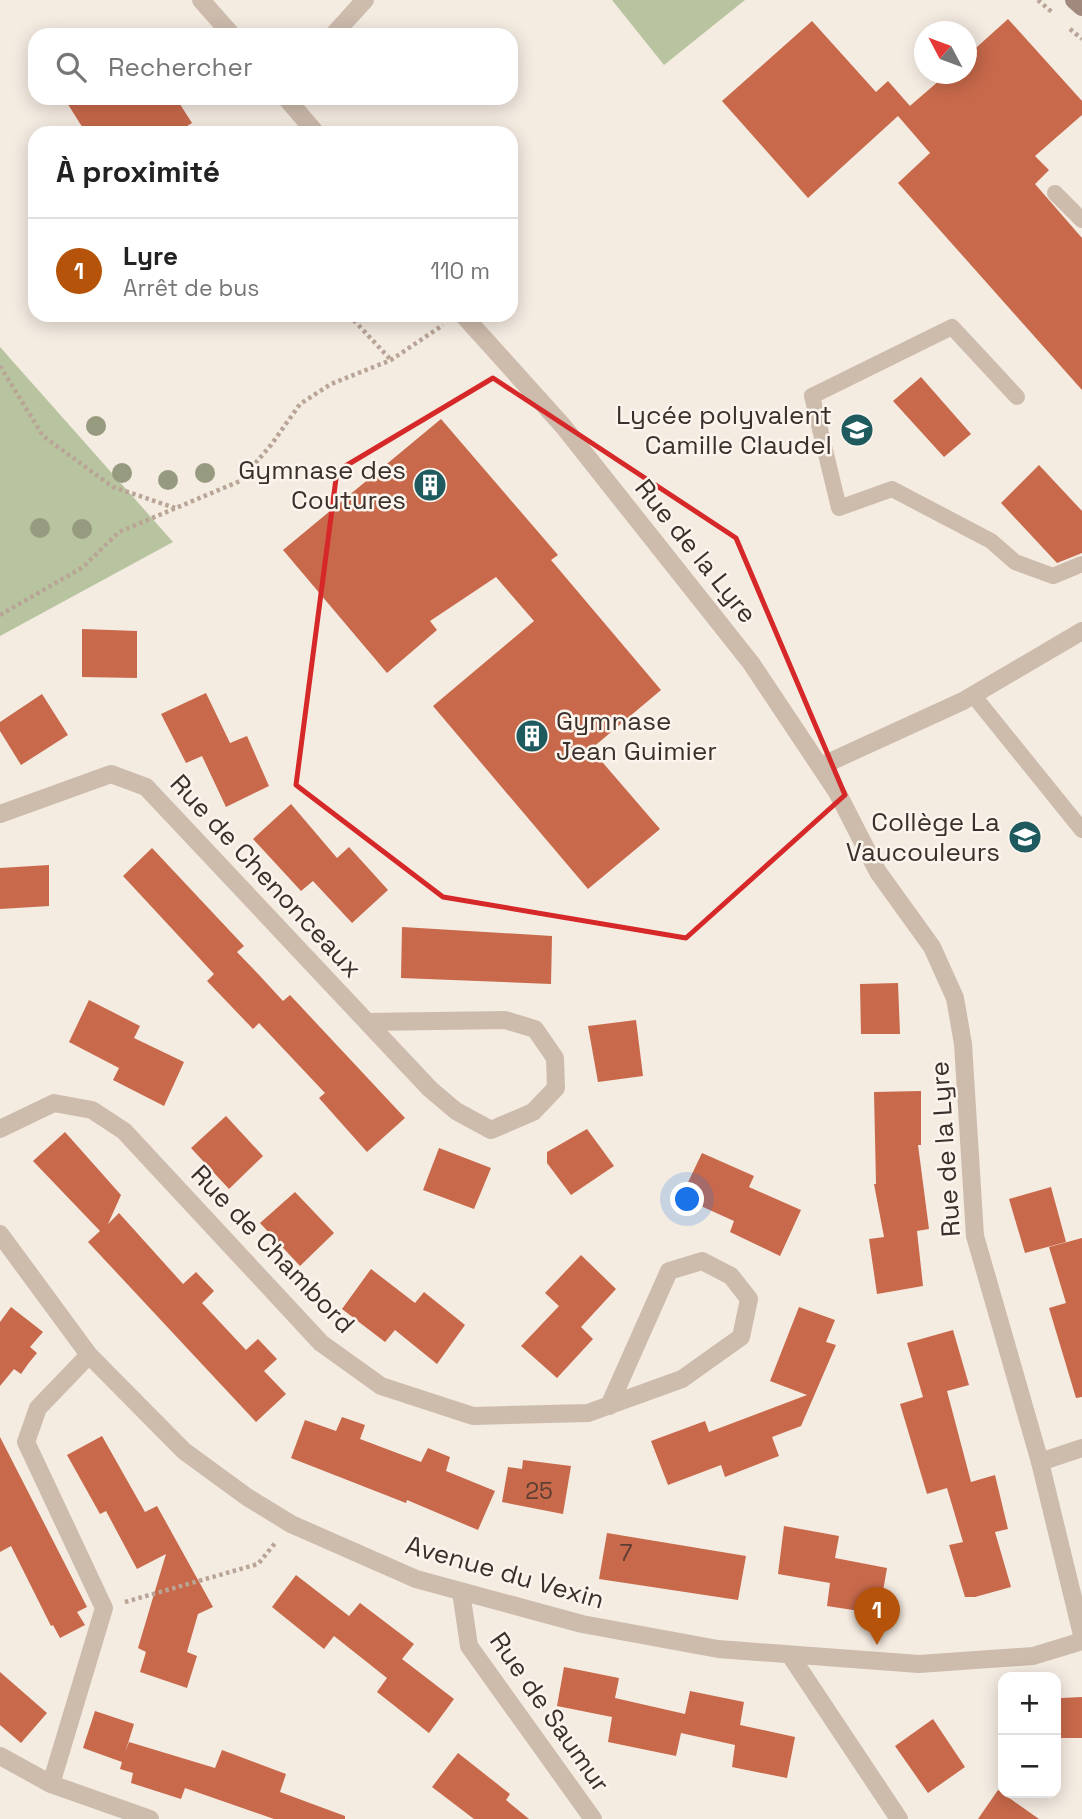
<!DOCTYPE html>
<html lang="fr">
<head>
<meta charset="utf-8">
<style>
  body { margin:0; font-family:"Space Grotesk",sans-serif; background:#f6f6f6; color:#222 }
  .controls { position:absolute; right:21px; bottom:21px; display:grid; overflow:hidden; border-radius:14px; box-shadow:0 4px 18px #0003 }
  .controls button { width:63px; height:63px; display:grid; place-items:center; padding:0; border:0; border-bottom:2px solid #e0e0e0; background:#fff; color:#222; font:35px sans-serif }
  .compass { position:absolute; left:914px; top:21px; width:63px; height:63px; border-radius:50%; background:#fff; box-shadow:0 4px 18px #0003; rotate:311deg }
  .you { position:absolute; left:688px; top:1200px; width:24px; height:24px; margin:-18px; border:5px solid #fff; border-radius:50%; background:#1a73e8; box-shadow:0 0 0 10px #1a73e833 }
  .badge { display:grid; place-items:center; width:46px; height:46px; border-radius:50%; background:#b45309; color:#fff; font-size:23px; font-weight:700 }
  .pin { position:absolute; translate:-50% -58px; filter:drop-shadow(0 2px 4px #0008) }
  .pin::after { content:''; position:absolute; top:37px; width:24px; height:21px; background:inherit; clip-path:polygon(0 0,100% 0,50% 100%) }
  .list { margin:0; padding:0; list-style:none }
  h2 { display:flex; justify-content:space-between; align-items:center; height:91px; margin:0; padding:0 28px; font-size:30px }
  h2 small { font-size:23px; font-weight:400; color:#767676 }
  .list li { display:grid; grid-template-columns:46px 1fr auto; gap:21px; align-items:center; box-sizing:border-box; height:105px; padding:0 28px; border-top:2px solid #e0e0e0 }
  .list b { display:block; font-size:26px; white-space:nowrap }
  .list p { margin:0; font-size:23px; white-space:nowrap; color:#767676 }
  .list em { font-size:23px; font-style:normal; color:#767676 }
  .icon { flex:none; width:38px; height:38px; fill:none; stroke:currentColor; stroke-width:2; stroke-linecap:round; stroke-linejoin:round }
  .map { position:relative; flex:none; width:1082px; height:1819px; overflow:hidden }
  .search { position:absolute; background:#fff; box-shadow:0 4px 18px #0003; left:28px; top:28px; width:490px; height:77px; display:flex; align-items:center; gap:18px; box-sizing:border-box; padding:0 24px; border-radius:21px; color:#767676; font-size:26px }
  .panel { position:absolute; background:#fff; box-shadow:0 4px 18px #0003; left:28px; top:126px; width:490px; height:196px; border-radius:21px }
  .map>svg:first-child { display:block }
  .green { fill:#b8c4a0 }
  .building { fill:#c8694b }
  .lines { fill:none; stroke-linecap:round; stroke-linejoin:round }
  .path { stroke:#b9a596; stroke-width:4.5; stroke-dasharray:3.5 3.5; stroke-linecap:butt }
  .service { stroke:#cdbbac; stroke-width:16 }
  .minor { stroke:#cdbbac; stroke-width:18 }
  .secondary { stroke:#a18a7d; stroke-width:18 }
  .tree { fill:#969b7f }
  .marked { fill:none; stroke:#d62828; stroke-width:5; stroke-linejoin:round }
  .labels { text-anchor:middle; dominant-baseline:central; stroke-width:5; stroke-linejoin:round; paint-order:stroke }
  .number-label { font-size:23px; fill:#5e3e33 }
  .poi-label { font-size:26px; fill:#3b302b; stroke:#fbf5ee; text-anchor:end }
  .street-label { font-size:26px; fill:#3b302b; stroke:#fbf5ee }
</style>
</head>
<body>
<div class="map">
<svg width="1082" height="1819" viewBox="0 0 1082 1819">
  <rect width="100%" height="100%" fill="#f4ebe1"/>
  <g class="green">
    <polygon points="612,0 745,0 664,65"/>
    <polygon points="0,347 173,542 0,636"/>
  </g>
  <g class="building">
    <polygon points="1008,19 1082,101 1082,115 1035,156 1049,170 1035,184 1082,238 1082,390 898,183 930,153 898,116 808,198 722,101 812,21 876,92 888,81 910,106 904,111 947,74 967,74 967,56"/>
    <polygon points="64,98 176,98 192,123 176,133 86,133"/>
    <polygon points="921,377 971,434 944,457 893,401"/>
    <polygon points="441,419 558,555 551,560 661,690 591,749 660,829 588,889 433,706 534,621 496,577 430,621 437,630 387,673 283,550"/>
    <polygon points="1039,465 1082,511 1082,553 1057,563 1001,503"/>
    <polygon points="82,629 137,631 137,678 82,677"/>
    <polygon points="206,693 230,743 247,736 269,786 226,807 202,756 186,763 161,714"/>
    <polygon points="42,694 68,735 21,765 0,731 0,722"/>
    <polygon points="291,804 337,858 349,847 388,890 352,923 313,881 301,891 253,839"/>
    <polygon points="152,848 244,946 237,952 260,976 283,1001 290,995 405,1118 367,1152 319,1098 325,1093 259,1023 253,1029 207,981 214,974 123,876"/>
    <polygon points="49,865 49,906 0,909 0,868"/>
    <polygon points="402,927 552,936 551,984 401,978"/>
    <polygon points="898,983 900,1034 861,1034 860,984"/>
    <polygon points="89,1000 140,1026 134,1038 184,1062 164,1106 113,1080 119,1068 69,1042"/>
    <polygon points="636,1020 643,1076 598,1082 588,1026"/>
    <polygon points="921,1091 921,1145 918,1145 929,1229 917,1231 923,1286 877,1294 869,1239 884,1237 874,1184 876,1184 874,1092"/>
    <polygon points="226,1116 263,1156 229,1189 191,1148"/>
    <polygon points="587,1129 614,1166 571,1195 547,1163 547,1152"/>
    <polygon points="65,1132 121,1195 108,1224 119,1213 183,1284 196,1272 214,1291 202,1303 246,1350 258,1339 277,1359 264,1371 286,1394 256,1422 88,1242 100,1231 33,1161"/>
    <polygon points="439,1148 491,1168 474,1209 423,1190"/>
    <polygon points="702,1153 754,1176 749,1187 801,1210 780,1256 730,1232 734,1221 681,1197"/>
    <polygon points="1051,1187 1066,1242 1025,1253 1009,1199"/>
    <polygon points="295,1192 334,1233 300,1266 260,1223"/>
    <polygon points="1082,1238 1082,1397 1076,1398 1049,1308 1066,1303 1049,1247"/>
    <polygon points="581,1255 616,1289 581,1327 593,1339 557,1378 521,1346 559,1306 545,1293"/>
    <polygon points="371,1269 415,1303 424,1292 465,1325 437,1364 395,1330 385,1342 342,1309"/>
    <polygon points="11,1307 43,1332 30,1347 37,1353 28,1364 21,1374 14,1369 0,1386 0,1322"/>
    <polygon points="799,1307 835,1320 826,1342 836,1345 801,1426 772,1437 779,1456 725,1477 721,1465 668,1485 651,1441 705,1421 709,1432 807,1395 770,1381"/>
    <polygon points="953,1330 969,1385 947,1391 971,1482 995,1475 1008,1529 995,1532 1011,1587 975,1597 965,1597 949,1545 963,1542 947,1488 927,1494 900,1404 923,1397 907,1343"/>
    <polygon points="342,1417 365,1425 360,1439 421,1462 428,1448 450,1457 446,1471 495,1491 478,1530 407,1500 406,1503 291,1458 305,1420 336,1431"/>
    <polygon points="102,1436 145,1512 157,1506 213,1607 198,1614 187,1652 197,1656 187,1688 140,1672 146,1652 138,1648 166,1554 137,1569 106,1511 100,1514 67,1455"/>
    <polygon points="0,1437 87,1607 77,1612 85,1625 60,1638 53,1625 51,1626 11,1546 0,1552"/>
    <polygon points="523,1460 571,1466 563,1514 502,1502 508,1467 522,1469"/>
    <polygon points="784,1526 839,1536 835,1558 887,1568 879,1614 827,1606 830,1583 778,1574"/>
    <polygon points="607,1533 746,1556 738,1600 599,1579"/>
    <polygon points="296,1575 349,1616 360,1603 414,1644 402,1659 454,1699 429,1733 377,1692 387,1678 334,1636 324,1649 272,1607"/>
    <polygon points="564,1667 619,1678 615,1698 685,1714 690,1691 744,1702 740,1725 795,1737 787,1778 732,1767 735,1745 681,1733 676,1756 608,1742 612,1717 557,1706"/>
    <polygon points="0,1672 47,1713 21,1743 0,1725"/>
    <polygon points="1082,1697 1082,1738 1056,1738 1056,1706 1061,1698"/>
    <polygon points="95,1711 134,1724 125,1753 129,1742 215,1768 222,1750 286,1774 280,1792 345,1816 345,1819 274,1819 185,1788 181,1799 131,1783 133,1773 120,1769 122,1762 83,1748"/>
    <polygon points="933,1719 965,1767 928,1793 895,1746"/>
    <polygon points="458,1753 510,1794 506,1800 529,1819 474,1819 432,1787"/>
    <polygon points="998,1790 1039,1819 978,1819"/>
  </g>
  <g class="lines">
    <g class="path">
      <polyline points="1038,0 1053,13"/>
      <polyline points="1070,29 1082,39"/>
      <polyline points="349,315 391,360"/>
      <polyline points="0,366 43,436 113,487 175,508"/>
      <polyline points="0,615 83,567 119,532 240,481 271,445 300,404 331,384 391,360 443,325"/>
      <polyline points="125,1602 258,1564 276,1542"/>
    </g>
    <g class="service">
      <polyline points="1055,193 1082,220"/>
      <polyline points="1017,397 952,327 812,396 839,508 892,489 991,541 1015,562 1053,576 1082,564"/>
      <polyline points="973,695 1082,830"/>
    </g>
    <g class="minor">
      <polyline points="201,0 232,35"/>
      <polyline points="333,35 365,0"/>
      <polyline points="286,98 316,133"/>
      <polyline points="463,315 563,426 751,663 837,792 878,872 932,947 955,998 963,1044 975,1236 1040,1462 1082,1635"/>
      <polyline points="821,766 963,701 1082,631"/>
      <polyline points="0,814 111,774 146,787 430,1089 456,1111 491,1130 533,1112 556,1088 555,1058 535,1029 505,1020 367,1022"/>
      <polyline points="0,1129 54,1103 92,1110 124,1131 321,1343 381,1386 473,1416 588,1413 682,1379 741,1337 749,1299 731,1276 702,1261 669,1271 609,1406"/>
      <polyline points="0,1234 89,1355 184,1451 247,1497 291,1524 416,1579 582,1624 718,1649 919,1664 1033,1656 1082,1641"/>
      <polyline points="1040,1462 1082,1448"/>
      <polyline points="461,1592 469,1646 593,1819"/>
      <polyline points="790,1655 899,1819"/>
      <polyline points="0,1756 51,1784 150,1819"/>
      <polyline points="51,1784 104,1608 26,1442 38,1408 89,1355"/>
    </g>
    <polyline class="secondary" points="1074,0 1082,7"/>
  </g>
  <g class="tree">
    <circle cx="96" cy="426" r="10"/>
    <circle cx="122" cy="473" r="10"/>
    <circle cx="205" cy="473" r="10"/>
    <circle cx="168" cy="480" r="10"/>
    <circle cx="40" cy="528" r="10"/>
    <circle cx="82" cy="529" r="10"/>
  </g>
  <path class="marked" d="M493 378 736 538 845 795 686 938 443 897 296 785 337 471Z"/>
  <defs>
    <symbol id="school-disc" viewBox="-11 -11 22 22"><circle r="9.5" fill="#1f5a5e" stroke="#fbf5ee"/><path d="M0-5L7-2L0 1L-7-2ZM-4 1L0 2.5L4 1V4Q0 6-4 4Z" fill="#fff"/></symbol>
    <symbol id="building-disc" viewBox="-11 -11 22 22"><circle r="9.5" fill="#1f5a5e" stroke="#fbf5ee"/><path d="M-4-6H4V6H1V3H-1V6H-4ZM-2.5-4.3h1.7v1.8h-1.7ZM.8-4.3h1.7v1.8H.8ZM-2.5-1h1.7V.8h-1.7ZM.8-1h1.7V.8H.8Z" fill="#fff"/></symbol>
  </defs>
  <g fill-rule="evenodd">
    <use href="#school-disc" x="838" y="411" width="38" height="38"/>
    <use href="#building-disc" x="411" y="466" width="38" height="38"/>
    <use href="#building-disc" x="513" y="717" width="38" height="38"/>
    <use href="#school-disc" x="1006" y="818" width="38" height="38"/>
  </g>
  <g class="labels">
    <g class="number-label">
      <text x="539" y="1491">25</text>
      <text x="626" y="1553">7</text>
    </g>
    <g class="poi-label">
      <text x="832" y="415">Lycée polyvalent<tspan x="832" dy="30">Camille Claudel</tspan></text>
      <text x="406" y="470">Gymnase des<tspan x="406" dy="30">Coutures</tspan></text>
      <text x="556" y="721" text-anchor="start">Gymnase<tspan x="556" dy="30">Jean Guimier</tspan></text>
      <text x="1000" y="822">Collège La<tspan x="1000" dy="30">Vaucouleurs</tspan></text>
    </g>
    <g class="street-label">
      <text transform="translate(696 551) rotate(51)">Rue de la Lyre</text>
      <text transform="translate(266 876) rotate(47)">Rue de Chenonceaux</text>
      <text transform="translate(945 1149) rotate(-94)">Rue de la Lyre</text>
      <text transform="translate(273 1249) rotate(46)">Rue de Chambord</text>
      <text transform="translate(505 1572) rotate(16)">Avenue du Vexin</text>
      <text transform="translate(550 1712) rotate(55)">Rue de Saumur</text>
    </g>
  </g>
</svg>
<div class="controls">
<button>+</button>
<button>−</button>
</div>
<svg class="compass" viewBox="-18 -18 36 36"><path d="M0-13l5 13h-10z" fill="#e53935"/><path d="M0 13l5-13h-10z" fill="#767676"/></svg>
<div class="you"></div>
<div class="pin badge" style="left:877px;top:1645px">1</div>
<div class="search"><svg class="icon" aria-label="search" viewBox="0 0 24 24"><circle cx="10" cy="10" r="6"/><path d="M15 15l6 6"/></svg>Rechercher</div>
<section class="panel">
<h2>À proximité<small></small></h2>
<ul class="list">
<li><span class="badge">1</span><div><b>Lyre</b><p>Arrêt de bus</p></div><em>110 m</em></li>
</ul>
</section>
</div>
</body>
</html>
